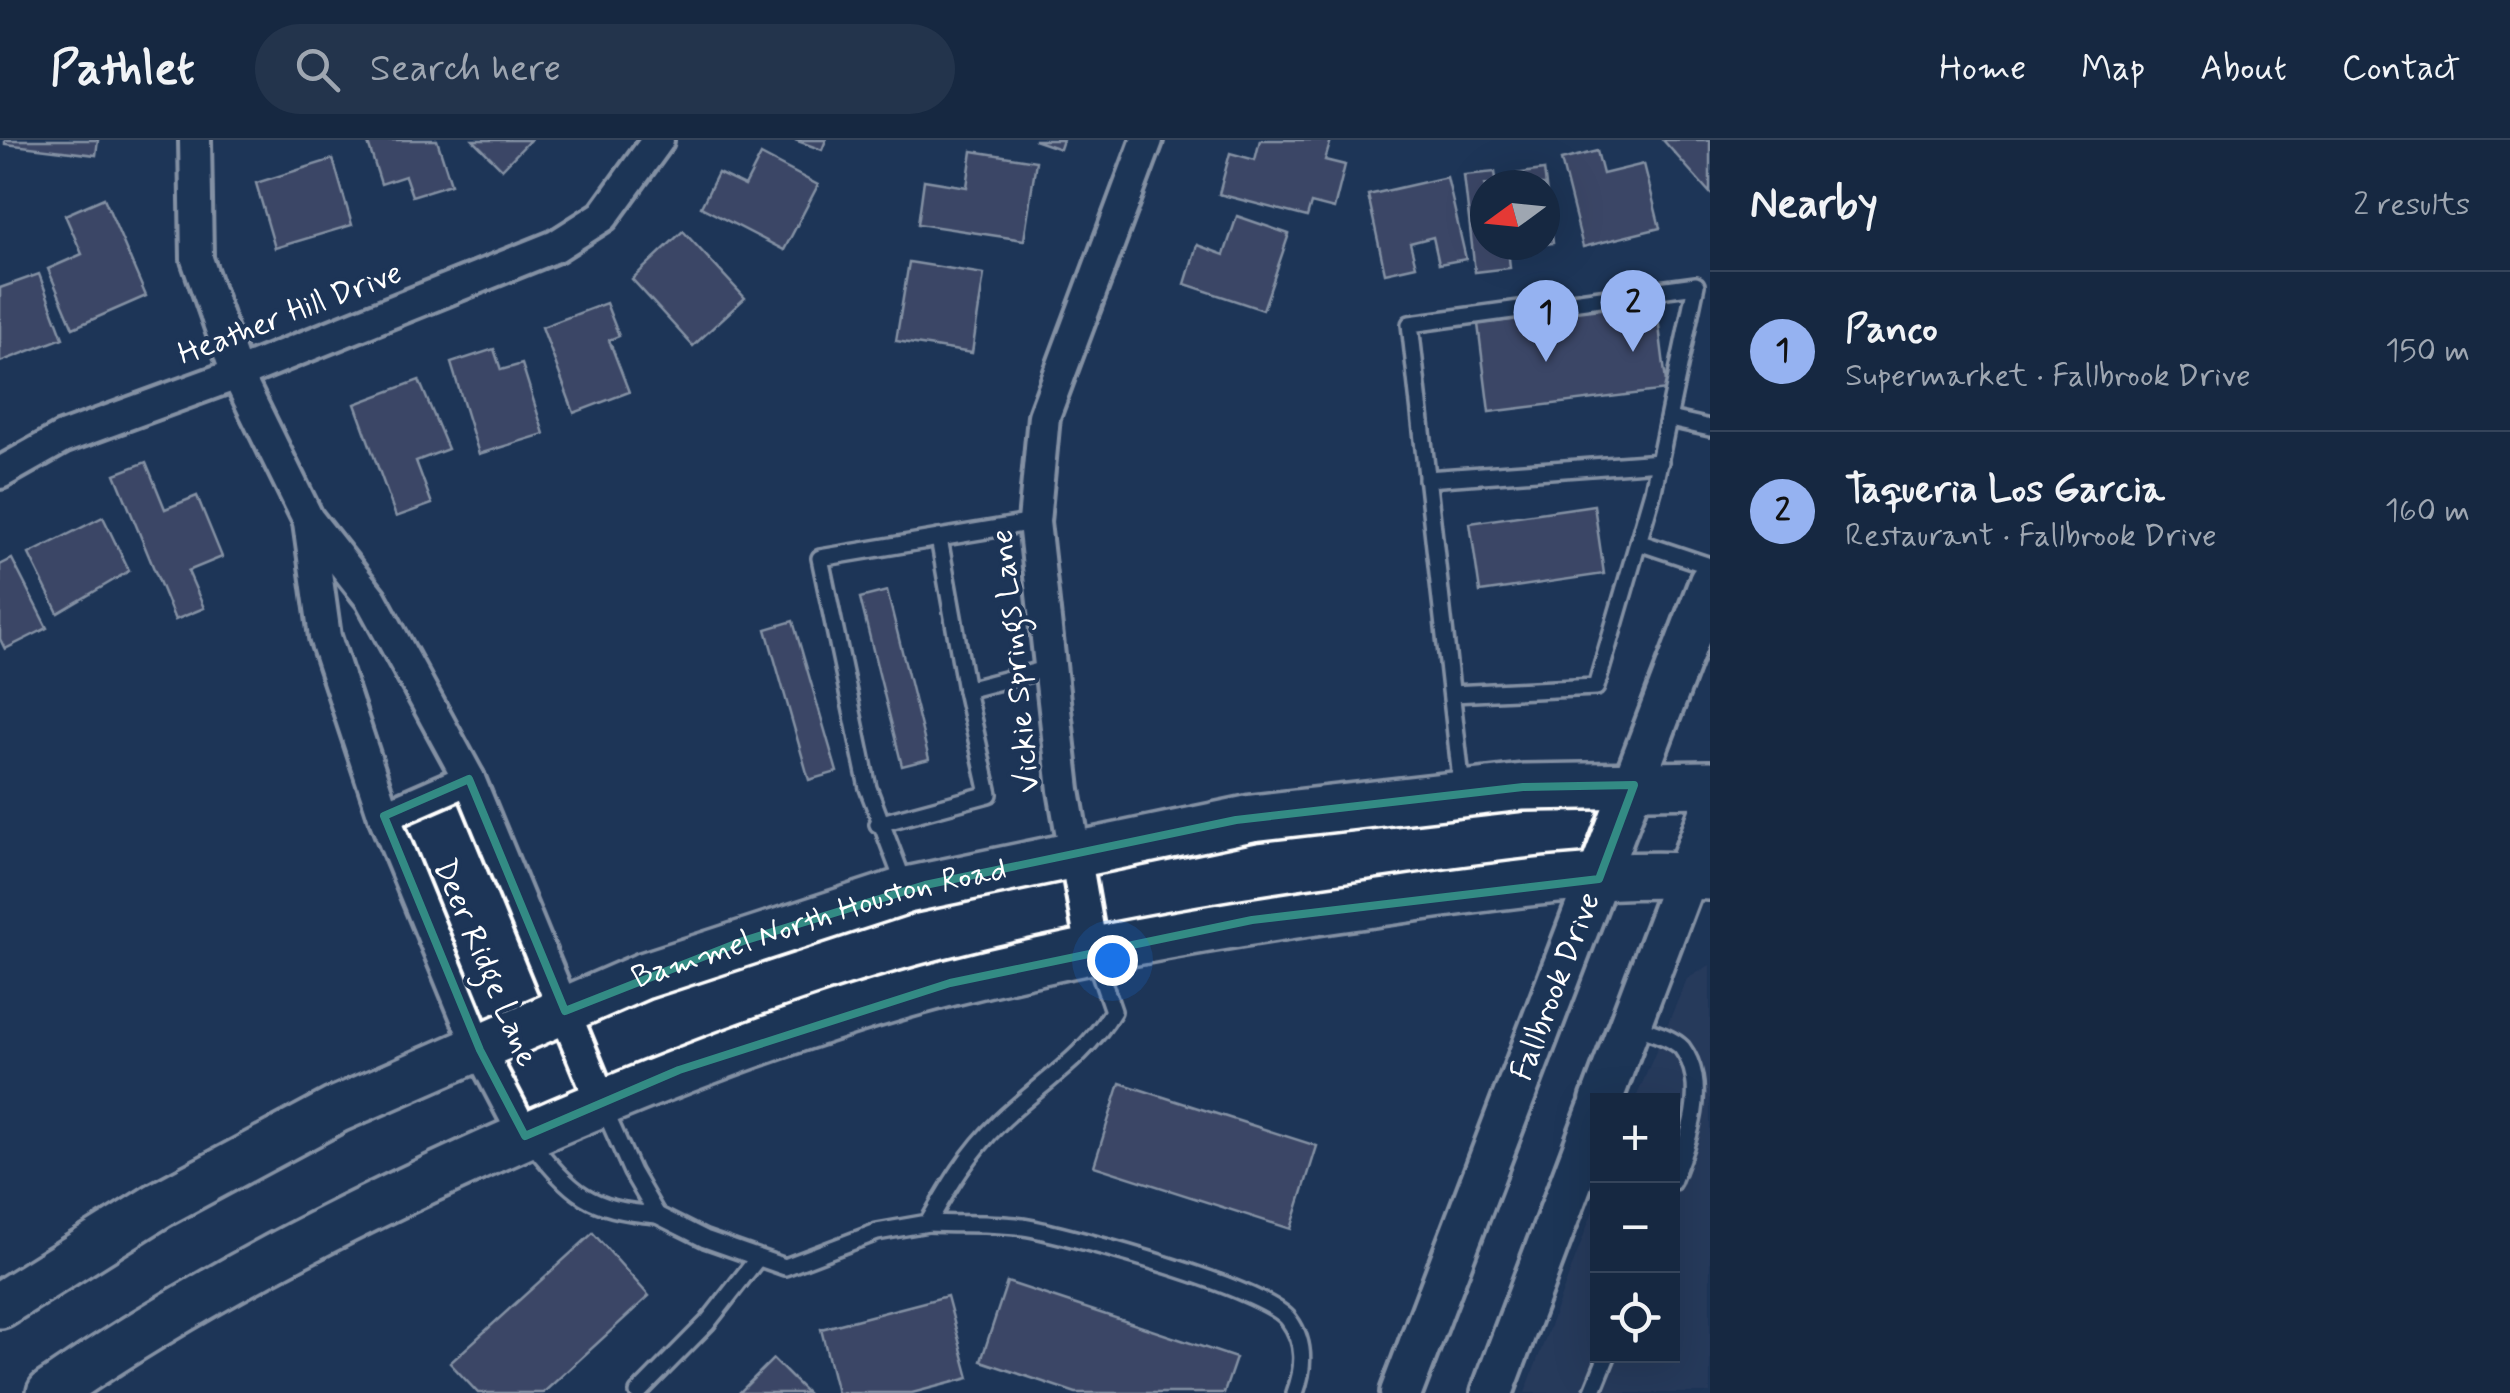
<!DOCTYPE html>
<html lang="en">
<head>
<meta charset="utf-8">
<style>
  body { margin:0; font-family:Mynerve,sans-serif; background:#23344c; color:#f1f3f6 }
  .controls { position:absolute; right:30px; bottom:30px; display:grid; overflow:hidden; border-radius:0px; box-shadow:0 10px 40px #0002 }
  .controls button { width:90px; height:90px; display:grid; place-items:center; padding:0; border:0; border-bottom:2px solid #35445a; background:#162841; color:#f1f3f6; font:50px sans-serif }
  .compass { position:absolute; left:1470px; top:30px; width:90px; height:90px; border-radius:50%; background:#162841; box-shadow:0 10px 40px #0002; rotate:255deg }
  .you { position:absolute; left:1112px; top:820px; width:35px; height:35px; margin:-25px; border:8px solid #fff; border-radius:50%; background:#1a73e8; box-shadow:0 0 0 15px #1a73e833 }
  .badge { display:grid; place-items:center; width:65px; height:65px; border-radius:50%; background:#95b2f1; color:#111; font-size:32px; font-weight:700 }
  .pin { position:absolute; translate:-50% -82px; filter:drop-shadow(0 2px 5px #0008) }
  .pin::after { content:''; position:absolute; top:52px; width:35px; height:30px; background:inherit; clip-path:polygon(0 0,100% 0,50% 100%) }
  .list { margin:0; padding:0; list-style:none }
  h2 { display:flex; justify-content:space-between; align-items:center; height:130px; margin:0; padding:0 40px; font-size:42px }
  h2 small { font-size:32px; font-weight:400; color:#9ea6b1 }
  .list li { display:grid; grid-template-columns:65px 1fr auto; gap:30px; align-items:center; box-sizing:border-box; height:160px; padding:0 40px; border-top:2px solid #35445a }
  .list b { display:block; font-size:38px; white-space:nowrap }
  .list p { margin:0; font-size:32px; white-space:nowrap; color:#9ea6b1 }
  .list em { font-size:32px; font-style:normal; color:#9ea6b1 }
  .icon { flex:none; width:55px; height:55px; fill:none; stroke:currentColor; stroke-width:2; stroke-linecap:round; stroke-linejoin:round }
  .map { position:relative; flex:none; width:1710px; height:1253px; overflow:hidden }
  header { display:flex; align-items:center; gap:60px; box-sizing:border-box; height:140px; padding:0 50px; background:#162841; border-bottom:2px solid #35445a }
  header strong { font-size:48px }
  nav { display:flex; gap:55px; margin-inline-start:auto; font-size:35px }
  .search { width:700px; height:90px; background:#23344c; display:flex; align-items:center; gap:25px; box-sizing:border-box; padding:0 35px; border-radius:55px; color:#9ea6b1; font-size:38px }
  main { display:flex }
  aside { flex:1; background:#162841 }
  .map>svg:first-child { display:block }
  .built { fill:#314161 }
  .building { fill:#615c78; stroke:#fff; stroke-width:2.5 }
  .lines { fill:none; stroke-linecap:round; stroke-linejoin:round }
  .lane-casing { stroke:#fff; stroke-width:22 }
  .street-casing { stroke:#fff; stroke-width:38 }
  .secondary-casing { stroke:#fff; stroke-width:48 }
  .primary-casing { stroke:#fff; stroke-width:52 }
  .lane { stroke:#1d3557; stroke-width:15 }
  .street { stroke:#1d3557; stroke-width:30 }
  .secondary { stroke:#1d3557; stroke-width:40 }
  .primary { stroke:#1d3557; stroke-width:45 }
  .marked { fill:none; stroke:#338b84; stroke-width:8; stroke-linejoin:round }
  .labels { text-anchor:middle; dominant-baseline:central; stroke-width:8; stroke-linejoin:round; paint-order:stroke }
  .street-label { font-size:32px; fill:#fff; stroke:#1d3557 }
</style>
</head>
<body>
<header>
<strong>Pathlet</strong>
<div class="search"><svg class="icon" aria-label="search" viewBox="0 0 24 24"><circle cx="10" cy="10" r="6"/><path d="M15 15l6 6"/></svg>Search here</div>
<nav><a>Home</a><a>Map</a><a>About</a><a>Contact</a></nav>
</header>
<main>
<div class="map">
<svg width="1710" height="1253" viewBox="0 0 1710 1253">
  <rect width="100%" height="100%" fill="#1d3557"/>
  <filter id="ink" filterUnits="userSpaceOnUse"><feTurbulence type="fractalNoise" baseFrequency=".01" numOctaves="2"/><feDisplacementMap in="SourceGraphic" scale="20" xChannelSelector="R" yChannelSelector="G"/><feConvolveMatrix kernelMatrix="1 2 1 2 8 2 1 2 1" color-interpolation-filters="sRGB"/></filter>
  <g filter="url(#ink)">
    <polygon class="built" points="1710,825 1710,1253 1525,1253 1597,1060 1598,1216 1672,1216 1672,961 1635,960 1687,839"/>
    <g class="building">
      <polygon points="5,0 98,0 96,15 5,4"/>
      <polygon points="367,0 437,0 451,44 412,56 405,36 381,44"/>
      <polygon points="473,0 530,0 502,29"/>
      <polygon points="795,0 826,0 822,10"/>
      <polygon points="1034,0 1063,0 1060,9"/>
      <polygon points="1260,0 1331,0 1325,20 1345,25 1334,69 1311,63 1307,77 1219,54 1230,13 1255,20"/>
      <polygon points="1663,0 1710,0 1710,53"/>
      <polygon points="972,11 1036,21 1024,100 918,84 924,40 967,47"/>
      <polygon points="1597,11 1603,34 1644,24 1660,88 1583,107 1561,20"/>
      <polygon points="761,15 818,45 784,110 701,67 718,33 745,46"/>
      <polygon points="333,19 352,85 275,108 256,43"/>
      <polygon points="1544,30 1553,103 1545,104 1545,45 1515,45 1514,34"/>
      <polygon points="1495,32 1497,45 1485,45 1485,105 1538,105 1508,108 1510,128 1475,132 1464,35"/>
      <polygon points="1447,37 1466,119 1439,124 1433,97 1410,103 1416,126 1385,133 1368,55"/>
      <polygon points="104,58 146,156 73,188 48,129 82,114 65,75"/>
      <polygon points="1237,76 1289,94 1263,170 1185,144 1197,105 1224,115"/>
      <polygon points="683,91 745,158 693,206 632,139"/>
      <polygon points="909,122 984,134 972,213 896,201"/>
      <polygon points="39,134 63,198 0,222 0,148"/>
      <polygon points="1656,162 1667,250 1489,272 1478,184"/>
      <polygon points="606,163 619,196 609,200 629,252 574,273 542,187"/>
      <polygon points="494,209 501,230 522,224 544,294 479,314 451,223"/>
      <polygon points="419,240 448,309 416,321 432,364 396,377 355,264"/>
      <polygon points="146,322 165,369 197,356 222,417 188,431 204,468 175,480 115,334"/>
      <polygon points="1594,365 1604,434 1480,452 1470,383"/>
      <polygon points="103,377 129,431 58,473 29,414"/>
      <polygon points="12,419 47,488 5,509 0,499 0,425"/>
      <polygon points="887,451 929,619 902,626 860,458"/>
      <polygon points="793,481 837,632 809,640 766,489"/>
      <polygon points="1120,943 1317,1006 1291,1089 1094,1026"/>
      <polygon points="593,1093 649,1156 543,1253 478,1253 450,1223"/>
      <polygon points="1007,1142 1236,1218 1224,1253 1076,1253 981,1221"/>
      <polygon points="947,1156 969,1238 912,1253 837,1253 821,1189"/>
      <polygon points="773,1219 807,1253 739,1253"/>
    </g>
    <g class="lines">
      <defs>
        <g id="lane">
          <polyline points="1670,279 1710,288"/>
          <polyline points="1427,339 1660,322"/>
          <polyline points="939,398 966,550"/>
          <polyline points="1638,402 1710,426"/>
          <path d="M1452 554 1596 547 1653 351 1696 145 1410 184C1427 339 1445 493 1462 648"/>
          <polyline points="878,684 989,654 966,550 1050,528"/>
          <polyline points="905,746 868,648 820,418 1034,382"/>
          <path d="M1631 885C1646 891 1671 896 1682 908 1710 946 1688 1001 1672 1042"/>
          <path d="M528 999C573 1053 584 1069 657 1075L632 1032 604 969"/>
          <path d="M657 1075 705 1099 785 1127 877 1092 928 1083C949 1046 968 1013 999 983 1038 945 1085 918 1113 871L1093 813"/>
          <path d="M928 1083C961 1085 997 1082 1029 1088 1074 1097 1267 1148 1289 1180 1306 1203 1304 1228 1295 1253"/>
          <polyline points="638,1253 707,1183 757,1119"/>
          <polyline points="1592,1253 1607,1216"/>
        </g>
        <g id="street">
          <polyline points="195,0 197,119 237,234 308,379 371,459 469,639 602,963"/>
          <polyline points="0,333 62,298 237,234 556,106 603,76 658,0"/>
          <polyline points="309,382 325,497 384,676 480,910 525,996"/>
          <polyline points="384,676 469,639"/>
          <polyline points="1092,811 1064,650 1034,382 1044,276 1147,0"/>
        </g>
        <g id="secondary">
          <polyline points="1601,961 1710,673"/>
          <path id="s1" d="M1401 1253 1710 442"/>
          <polyline points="1492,1253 1598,971"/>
        </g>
        <g id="primary">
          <path id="s2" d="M0 1165 159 1065 336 970 643 836 907 750 1252 678 1523 647 1710 644"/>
          <path d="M50 1253C208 1144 381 1058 557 982 685 928 814 878 949 843 1086 808 1226 784 1366 765 1478 749 1597 729 1710 737"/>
        </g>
      </defs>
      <use href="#lane" class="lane-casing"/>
      <use href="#street" class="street-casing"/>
      <use href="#secondary" class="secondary-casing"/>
      <use href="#primary" class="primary-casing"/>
      <use href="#lane" class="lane"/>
      <use href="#street" class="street"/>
      <use href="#secondary" class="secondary"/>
      <use href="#primary" class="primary"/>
    </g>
  </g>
  <path d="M0 0H1710V1253H0ZM469 639 565 871 743 801 925 745 1236 680 1523 647 1634 645 1599 739 1252 780 950 843 679 930 525 996 480 910 384 676Z" fill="#1d3557" fill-opacity=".55" fill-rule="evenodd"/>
  <path class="marked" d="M469 639 565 871 743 801 925 745 1236 680 1523 647 1634 645 1599 739 1252 780 950 843 679 930 525 996 480 910 384 676Z"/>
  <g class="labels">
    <g class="street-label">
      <text transform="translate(290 174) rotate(-21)">Heather Hill Drive</text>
      <text transform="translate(1016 521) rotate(-96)">Vickie Springs Lane</text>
      <text stroke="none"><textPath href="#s2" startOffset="908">Bammel North Houston Road</textPath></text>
      <text transform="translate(485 823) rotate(67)">Deer Ridge Lane</text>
      <text stroke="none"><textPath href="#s1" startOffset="435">Fallbrook Drive</textPath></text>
    </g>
  </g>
</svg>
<div class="controls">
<button>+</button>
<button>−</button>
<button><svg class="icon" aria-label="locate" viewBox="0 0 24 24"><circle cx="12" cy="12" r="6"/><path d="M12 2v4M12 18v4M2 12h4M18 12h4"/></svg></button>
</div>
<svg class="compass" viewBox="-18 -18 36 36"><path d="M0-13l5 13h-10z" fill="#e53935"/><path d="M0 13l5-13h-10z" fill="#9ea6b1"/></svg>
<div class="you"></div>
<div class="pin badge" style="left:1546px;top:222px">1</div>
<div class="pin badge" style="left:1633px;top:212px">2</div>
</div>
<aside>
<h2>Nearby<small>2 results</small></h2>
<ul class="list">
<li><span class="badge">1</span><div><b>Panco</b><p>Supermarket · Fallbrook Drive</p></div><em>150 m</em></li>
<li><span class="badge">2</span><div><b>Taqueria Los Garcia</b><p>Restaurant · Fallbrook Drive</p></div><em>160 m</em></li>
</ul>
</aside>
</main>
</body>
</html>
